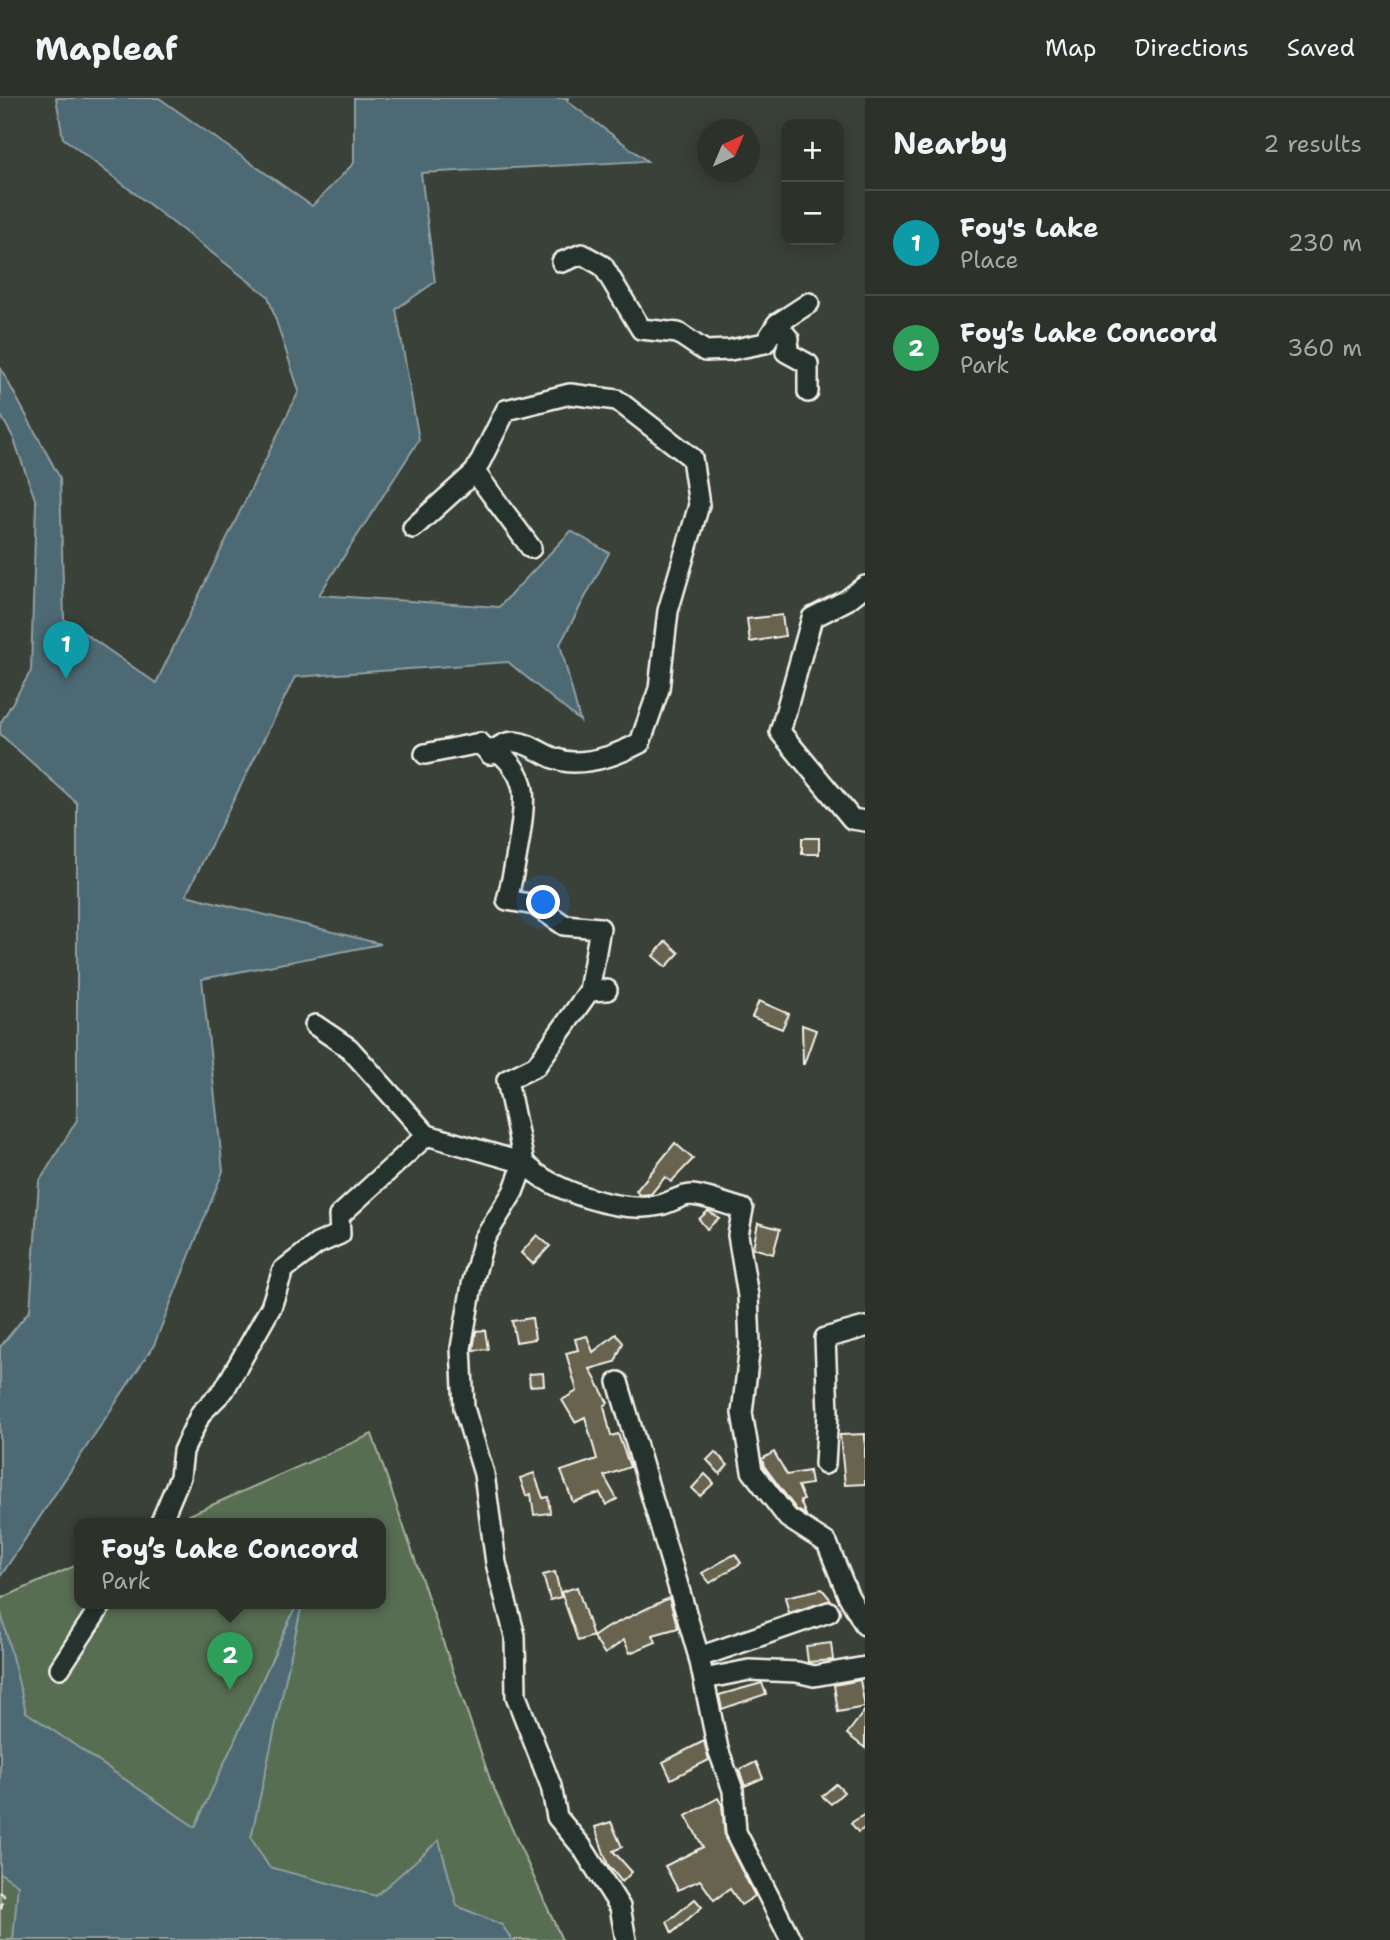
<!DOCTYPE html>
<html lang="en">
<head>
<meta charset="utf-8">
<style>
  body { margin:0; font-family:"Shantell Sans",sans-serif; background:#343932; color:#f1f3f6 }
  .controls { position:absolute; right:21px; top:21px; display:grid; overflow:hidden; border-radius:14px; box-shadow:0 4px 18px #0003 }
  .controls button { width:63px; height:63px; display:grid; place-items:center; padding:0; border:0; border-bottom:2px solid #484c47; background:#2c312a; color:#f1f3f6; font:35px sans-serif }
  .compass { position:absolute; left:697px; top:21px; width:63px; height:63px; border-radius:50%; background:#2c312a; box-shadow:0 4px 18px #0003; rotate:44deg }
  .you { position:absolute; left:544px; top:805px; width:24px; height:24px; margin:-18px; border:5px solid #fff; border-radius:50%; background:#1a73e8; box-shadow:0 0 0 10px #1a73e833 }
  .badge { display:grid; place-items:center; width:46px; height:46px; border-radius:50%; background:#90b9f0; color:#fff; font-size:23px; font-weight:700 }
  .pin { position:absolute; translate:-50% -58px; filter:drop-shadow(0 2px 4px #0008) }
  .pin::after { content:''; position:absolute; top:37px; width:24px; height:21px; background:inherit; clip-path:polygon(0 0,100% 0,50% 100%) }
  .popup { position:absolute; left:74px; top:1420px; width:312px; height:91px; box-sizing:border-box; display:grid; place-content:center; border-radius:14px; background:#2c312a; filter:drop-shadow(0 2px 5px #0005); font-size:23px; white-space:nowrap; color:#a6a9a8 }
  .popup b { font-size:26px; color:#f1f3f6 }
  .popup::after { content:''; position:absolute; left:50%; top:100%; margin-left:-14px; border:14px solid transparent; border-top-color:#2c312a }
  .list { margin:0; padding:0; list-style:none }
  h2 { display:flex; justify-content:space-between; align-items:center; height:91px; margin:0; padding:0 28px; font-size:30px }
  h2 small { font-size:23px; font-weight:400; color:#a6a9a8 }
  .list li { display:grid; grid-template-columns:46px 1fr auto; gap:21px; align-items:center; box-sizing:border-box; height:105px; padding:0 28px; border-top:2px solid #484c47 }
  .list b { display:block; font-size:26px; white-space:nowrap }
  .list p { margin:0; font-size:23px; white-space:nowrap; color:#a6a9a8 }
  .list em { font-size:23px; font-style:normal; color:#a6a9a8 }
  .map { position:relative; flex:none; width:865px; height:1842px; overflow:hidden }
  header { display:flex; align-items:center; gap:42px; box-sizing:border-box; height:98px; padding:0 35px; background:#2c312a; border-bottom:2px solid #484c47 }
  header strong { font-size:33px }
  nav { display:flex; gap:38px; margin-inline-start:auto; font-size:24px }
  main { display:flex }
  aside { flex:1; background:#2c312a }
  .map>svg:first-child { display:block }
  .green { fill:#586e52; stroke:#a6b09d; stroke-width:2 }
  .water { fill:#4d6973; stroke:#909fa2; stroke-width:2 }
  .building { fill:#676350; stroke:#f4f1e8; stroke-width:2 }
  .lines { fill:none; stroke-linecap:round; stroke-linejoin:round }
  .minor-casing { stroke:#f4f1e8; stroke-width:24 }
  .path { stroke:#f4f1e8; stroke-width:2.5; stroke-dasharray:7 5; stroke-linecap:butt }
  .minor { stroke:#26332d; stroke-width:19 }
</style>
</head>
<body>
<header>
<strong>Mapleaf</strong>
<nav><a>Map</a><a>Directions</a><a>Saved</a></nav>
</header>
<main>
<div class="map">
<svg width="865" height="1842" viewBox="0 0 865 1842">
  <rect width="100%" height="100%" fill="#3a4138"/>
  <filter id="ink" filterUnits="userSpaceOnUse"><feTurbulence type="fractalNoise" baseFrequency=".0143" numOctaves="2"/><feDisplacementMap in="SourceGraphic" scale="14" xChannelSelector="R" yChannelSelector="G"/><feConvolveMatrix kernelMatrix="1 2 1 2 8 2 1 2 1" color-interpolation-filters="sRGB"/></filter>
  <g filter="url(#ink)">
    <polygon class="green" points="372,1336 491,1684 562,1842 0,1842 0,1501 79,1466 79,1506 380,1506 380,1426 169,1426"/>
    <g class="water">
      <polygon points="56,0 159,0 312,108 354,65 354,0 568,0 567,3 647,63 421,75 435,184 396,211 419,342 319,497 499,509 571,433 609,455 560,546 580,623 508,564 295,579 186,797 381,846 202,881 223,1073 154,1247 0,1479 0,1249 30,1212 39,1084 77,1022 77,705 0,636 0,626 31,573 36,404 13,339 0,316 0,269 60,380 64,521 156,585 299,293 268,198 63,40"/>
      <polygon points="297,1506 302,1506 251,1740 269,1769 376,1798 439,1742 457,1808 502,1827 512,1842 13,1842 18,1787 0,1775 0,1511 26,1614 195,1729"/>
    </g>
    <g class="building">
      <polygon points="782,517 785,538 750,544 747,521"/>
      <rect x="802" y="740" width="17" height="16"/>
      <polygon points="666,843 679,855 666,869 653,858"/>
      <polygon points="759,903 789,916 782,931 752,919"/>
      <polygon points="802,927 816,932 804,966 803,966"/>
      <polygon points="675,1045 693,1061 671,1084 665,1079 651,1096 640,1097 636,1093"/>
      <polygon points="708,1113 719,1120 707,1131 699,1121"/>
      <polygon points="758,1125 780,1131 773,1156 753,1150"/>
      <polygon points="537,1137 550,1148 533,1166 521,1155"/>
      <polygon points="532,1220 535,1241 516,1244 512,1223"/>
      <polygon points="485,1232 488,1251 473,1252 476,1233"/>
      <polygon points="616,1236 623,1245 615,1264 590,1271 608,1305 604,1308 611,1338 618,1336 630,1369 604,1378 617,1401 606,1407 600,1395 573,1404 561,1373 597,1361 585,1319 575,1324 562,1302 577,1293 566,1255 578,1252 575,1241 587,1238 593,1254"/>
      <polygon points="543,1275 544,1287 530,1288 529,1276"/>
      <polygon points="865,1336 865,1386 845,1387 840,1337"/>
      <polygon points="715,1354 728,1367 720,1376 707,1362"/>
      <polygon points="774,1354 787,1377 809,1373 811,1386 798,1388 804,1402 800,1403 806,1417 796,1411 764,1368 762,1361"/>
      <polygon points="534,1375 543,1400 548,1399 550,1415 534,1417 531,1396 526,1398 520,1380"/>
      <polygon points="705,1376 714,1385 700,1398 692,1390"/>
      <polygon points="735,1456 741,1465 710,1485 702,1475"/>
      <polygon points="555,1474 561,1499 550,1502 543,1477"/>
      <polygon points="577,1489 593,1538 578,1543 561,1494"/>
      <polygon points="822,1491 831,1502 789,1515 785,1499"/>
      <polygon points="669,1500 678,1530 653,1537 656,1544 630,1555 624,1542 605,1556 593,1539 606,1530"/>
      <polygon points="831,1545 833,1562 808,1564 806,1548"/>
      <polygon points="860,1582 865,1609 838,1614 834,1587"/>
      <polygon points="762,1585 766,1596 722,1611 719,1597"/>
      <polygon points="865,1612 865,1650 847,1636"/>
      <polygon points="704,1643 709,1662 671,1681 663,1664"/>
      <polygon points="756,1664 763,1680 745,1688 739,1672"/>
      <polygon points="836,1686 844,1694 831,1706 822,1698"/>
      <polygon points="718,1700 722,1707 725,1740 755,1798 741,1807 730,1791 714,1802 700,1782 678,1792 665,1768 703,1749 686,1718"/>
      <polygon points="865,1716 865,1730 858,1734 851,1725"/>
      <polygon points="611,1724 622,1749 613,1753 632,1774 622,1784 608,1767 595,1729"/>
      <polygon points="695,1801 702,1809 672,1835 667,1824"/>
    </g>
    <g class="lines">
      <defs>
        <g id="minor">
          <polyline points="562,164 582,156 603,168 641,231 678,235 705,253 730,252 765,245 777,226"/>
          <polyline points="808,294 808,266 786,254 789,241 777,226 809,205"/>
          <polyline points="413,430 475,374"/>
          <polyline points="865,488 847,502 812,520 780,634 852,721 865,723"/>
          <path d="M490 656C521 625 539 664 573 664 598 664 618 656 640 645L659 591 668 513 699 407 692 360 617 302 570 296 506 312 475 374 531 450"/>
          <polyline points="589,893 607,892"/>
          <polyline points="315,927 349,950 427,1037"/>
          <polyline points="618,1284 699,1559 718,1651 733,1692 736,1734 791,1842"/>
          <polyline points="825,1366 828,1315 825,1240 865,1229"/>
          <path d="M160 1426 180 1379 183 1353 201 1315 224 1292 271 1209 283 1172 317 1146 340 1136 339 1118 427 1037 524 1065 507 982 536 968 589 893 600 830 564 827 535 807 507 802C513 779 526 715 523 692 521 677 508 660 497 653L490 656 480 645 425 656"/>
          <polyline points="699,1559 829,1514"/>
          <polyline points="60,1570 102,1506"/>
          <polyline points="704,1581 749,1572 797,1574 814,1578 865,1569"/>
          <path d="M626 1842 620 1809 582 1749 557 1719 551 1688 516 1598 515 1538 496 1465 484 1376 464 1310 461 1250 472 1187 484 1141 513 1094 524 1065C552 1093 620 1116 660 1107 670 1105 681 1097 691 1097 707 1098 727 1107 743 1111L738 1137 748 1198 750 1247 742 1315 752 1373 788 1420 827 1445 848 1497 865 1527"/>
        </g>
      </defs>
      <use href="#minor" class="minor-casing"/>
      <polyline class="path" points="0,1794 4,1797 0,1814"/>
      <use href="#minor" class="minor"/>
    </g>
  </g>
</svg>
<div class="controls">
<button>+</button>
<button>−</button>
</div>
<svg class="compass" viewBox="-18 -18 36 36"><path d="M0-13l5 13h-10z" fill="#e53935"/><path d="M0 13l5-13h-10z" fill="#a6a9a8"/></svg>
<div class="you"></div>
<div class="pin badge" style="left:66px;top:581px;background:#0f9aa8">1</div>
<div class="pin badge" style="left:230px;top:1592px;background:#2e9e5b">2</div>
<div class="popup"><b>Foy’s Lake Concord</b>Park</div>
</div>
<aside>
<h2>Nearby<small>2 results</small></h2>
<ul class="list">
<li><span class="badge" style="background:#0f9aa8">1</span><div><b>Foy's Lake</b><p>Place</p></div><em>230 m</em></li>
<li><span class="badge" style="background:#2e9e5b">2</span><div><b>Foy’s Lake Concord</b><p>Park</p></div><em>360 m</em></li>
</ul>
</aside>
</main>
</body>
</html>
